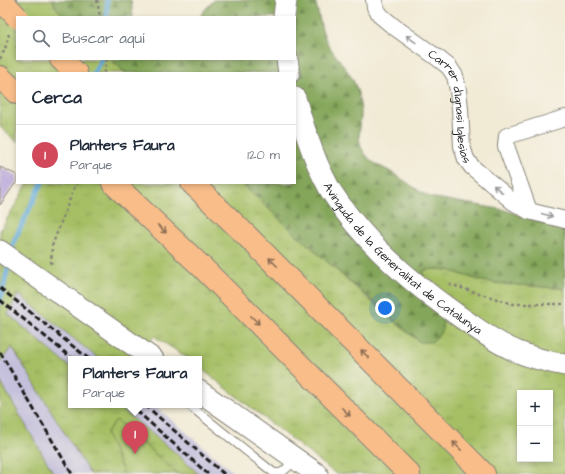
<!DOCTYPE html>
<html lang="es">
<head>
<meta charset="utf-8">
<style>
  body { margin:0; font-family:"Architects Daughter",sans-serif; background:#f6f6f7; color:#1f2937 }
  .controls { position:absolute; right:12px; bottom:12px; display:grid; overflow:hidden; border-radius:0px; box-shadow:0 2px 6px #0003 }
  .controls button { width:36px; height:36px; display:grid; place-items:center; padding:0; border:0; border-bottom:1px solid #e0e1e3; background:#fff; color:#1f2937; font:20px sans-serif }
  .you { position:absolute; left:385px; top:308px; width:14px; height:14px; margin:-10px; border:3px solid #fff; border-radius:50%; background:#1a73e8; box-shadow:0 0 0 6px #1a73e833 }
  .badge { display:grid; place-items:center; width:26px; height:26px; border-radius:50%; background:#d1495b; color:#fff; font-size:13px; font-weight:700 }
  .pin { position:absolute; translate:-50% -33px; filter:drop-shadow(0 1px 2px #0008) }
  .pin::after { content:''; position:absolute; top:21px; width:14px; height:12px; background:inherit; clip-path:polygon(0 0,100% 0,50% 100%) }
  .popup { position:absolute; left:68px; top:356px; width:134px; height:52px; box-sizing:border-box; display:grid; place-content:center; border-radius:0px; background:#fff; filter:drop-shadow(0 1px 3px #0005); font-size:13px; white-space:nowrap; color:#747a83 }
  .popup b { font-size:15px; color:#1f2937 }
  .popup::after { content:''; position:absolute; left:50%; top:100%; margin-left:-8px; border:8px solid transparent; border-top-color:#fff }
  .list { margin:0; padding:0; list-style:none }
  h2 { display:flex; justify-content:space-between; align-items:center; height:52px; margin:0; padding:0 16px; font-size:17px }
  h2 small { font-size:13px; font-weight:400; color:#747a83 }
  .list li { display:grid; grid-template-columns:26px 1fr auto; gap:12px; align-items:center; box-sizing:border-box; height:60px; padding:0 16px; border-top:1px solid #e0e1e3 }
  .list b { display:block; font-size:15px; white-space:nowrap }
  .list p { margin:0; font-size:13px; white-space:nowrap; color:#747a83 }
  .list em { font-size:13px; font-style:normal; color:#747a83 }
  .icon { flex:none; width:22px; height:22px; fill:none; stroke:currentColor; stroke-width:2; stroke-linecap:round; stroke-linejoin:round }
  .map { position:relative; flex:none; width:565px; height:474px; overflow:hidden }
  .search { position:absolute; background:#fff; box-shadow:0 2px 6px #0003; left:16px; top:16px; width:280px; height:44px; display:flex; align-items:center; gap:10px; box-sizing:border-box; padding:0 14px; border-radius:0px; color:#747a83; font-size:15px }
  .panel { position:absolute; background:#fff; box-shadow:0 2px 6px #0003; left:16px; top:72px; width:280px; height:112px; border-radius:0px }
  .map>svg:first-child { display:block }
  .industrial { fill:#c4c0db }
  .grass { fill:url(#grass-tufts); stroke:#616e40; fill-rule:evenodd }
  .forest { fill:url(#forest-firs); stroke:#50613b }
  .garden { fill:#a6bf65; stroke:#616e40 }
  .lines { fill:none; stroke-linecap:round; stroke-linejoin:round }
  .stream { stroke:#62aad9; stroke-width:5 }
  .building { fill:#b5a2d9 }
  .service-casing { stroke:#868378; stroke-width:10 }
  .minor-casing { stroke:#868378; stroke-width:18 }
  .tertiary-casing { stroke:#868378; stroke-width:23 }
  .motorway-casing { stroke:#868378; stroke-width:24 }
  .path { stroke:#868378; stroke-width:2.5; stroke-dasharray:3 3; stroke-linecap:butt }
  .service { stroke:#fff; stroke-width:8 }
  .minor { stroke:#fff; stroke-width:16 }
  .tertiary { stroke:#fff; stroke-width:21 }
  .motorway { stroke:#f8bd89; stroke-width:22 }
  .rail { stroke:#1c1c1c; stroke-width:3; stroke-dasharray:6 3; stroke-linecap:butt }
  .motorway-bridge-casing { stroke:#868378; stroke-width:24; stroke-linecap:butt }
  .motorway-bridge { stroke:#f8bd89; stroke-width:22 }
  .oneway { stroke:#999 }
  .oneway2 { stroke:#8a6c52 }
  .labels { text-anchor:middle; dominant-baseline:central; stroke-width:3; stroke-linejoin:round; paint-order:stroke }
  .street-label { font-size:12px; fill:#1c1c1c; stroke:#f7f3e8 }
</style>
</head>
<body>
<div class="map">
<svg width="565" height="474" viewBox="0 0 565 474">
  <defs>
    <pattern id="grass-tufts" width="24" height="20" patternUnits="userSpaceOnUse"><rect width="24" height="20" fill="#a6bf65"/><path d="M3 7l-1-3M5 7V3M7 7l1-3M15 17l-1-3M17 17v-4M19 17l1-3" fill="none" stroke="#8ea457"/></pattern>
    <pattern id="forest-firs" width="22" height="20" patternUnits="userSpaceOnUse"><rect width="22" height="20" fill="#84a65a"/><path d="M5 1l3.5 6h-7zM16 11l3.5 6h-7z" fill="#6b864a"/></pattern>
  </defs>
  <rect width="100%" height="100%" fill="#f7f3e8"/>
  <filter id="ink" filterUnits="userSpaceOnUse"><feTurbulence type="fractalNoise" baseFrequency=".025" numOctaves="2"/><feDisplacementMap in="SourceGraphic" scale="8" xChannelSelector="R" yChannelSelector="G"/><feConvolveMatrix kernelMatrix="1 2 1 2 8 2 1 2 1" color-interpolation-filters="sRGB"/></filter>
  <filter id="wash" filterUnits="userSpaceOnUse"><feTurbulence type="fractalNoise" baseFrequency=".012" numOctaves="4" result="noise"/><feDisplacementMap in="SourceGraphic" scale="16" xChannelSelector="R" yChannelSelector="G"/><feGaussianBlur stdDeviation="0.9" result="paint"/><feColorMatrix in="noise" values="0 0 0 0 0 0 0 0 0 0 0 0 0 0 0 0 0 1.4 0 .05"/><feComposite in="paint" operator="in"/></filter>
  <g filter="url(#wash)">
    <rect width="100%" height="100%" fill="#f1ead5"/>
    <g class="industrial">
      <polygon points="18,294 99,359 71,359 71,368 8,314"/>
      <polygon points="12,347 90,474 54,474 0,381 0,362"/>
      <polygon points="116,405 154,405 235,474 199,474 171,449"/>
    </g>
    <g class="grass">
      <polygon points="0,0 53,0 56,8 65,17 17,17 17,59 110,59 126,73 17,73 17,142 0,127"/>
      <path d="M28 183H241C278 217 315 251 352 284 374 304 396 324 420 342L422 282 424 270 436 269 448 270 482 281 495 283 545 287 557 288 565 289V474H336L199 367V359H189L154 336 136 359H99L18 294 8 314 71 368V405H116L171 449 199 474H178L116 420 106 433 124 474H90L12 347 0 362V231ZM520 393H550V459H520Z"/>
      <polygon points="0,381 54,474 0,474"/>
    </g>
    <g class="forest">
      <polygon points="53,0 131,0 133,17 65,17 56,8"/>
      <path d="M214 0H315C319 14 321 32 328 44 338 61 353 73 358 93 359 100 361 107 361 114 361 130 355 141 366 155 372 164 383 167 391 172 404 180 416 190 430 197L505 210 565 231V289L557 288 545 287 495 283 482 281 448 270 436 269 424 270 422 282C430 295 450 317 440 333 439 336 434 339 432 342H420L411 335 288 227 241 183H295V73H126L110 59H295V17H200L203 12Z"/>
    </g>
    <polygon class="garden" points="116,420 178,474 124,474 106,433"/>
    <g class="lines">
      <g class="stream">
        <polyline points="107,0 107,17"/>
        <polyline points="94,73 101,59"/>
        <polyline points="11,253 14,241 42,183"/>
        <polyline points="0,302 9,263"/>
      </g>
    </g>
    <g id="blocks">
      <polygon class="building" points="0,167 17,175 17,181 0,205"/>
    </g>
  </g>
  <g filter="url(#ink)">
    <use href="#blocks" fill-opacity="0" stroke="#868378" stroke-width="1"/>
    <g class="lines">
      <defs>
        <polyline id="service" points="189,405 274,473 281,473 287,468 294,459"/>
        <g id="minor">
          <path id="s1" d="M374 0 375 7 381 16 393 26 439 59 449 67 455 76 458 90 460 109 462 146 466 159 472 167 512 201 529 211 565 220"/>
          <polyline points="529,211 506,146 507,136 565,118"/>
        </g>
        <g id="tertiary">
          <polyline points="284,17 286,0"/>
          <polyline points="287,59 289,73"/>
          <path id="s2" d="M295 98C303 126 311 152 324 178 327 183 329 189 333 194 364 242 409 281 456 314 476 328 496 343 518 352 533 358 549 362 565 365"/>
          <polyline points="0,251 153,359"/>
          <polyline points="199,391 317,474"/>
        </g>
        <g id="motorway">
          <polyline points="61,59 76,73"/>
          <polyline points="0,77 17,93"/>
          <polyline points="113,183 203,268 409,474"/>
          <polyline points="192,183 244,233 484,474"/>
        </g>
      </defs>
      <use href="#service" class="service-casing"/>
      <use href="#minor" class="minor-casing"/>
      <use href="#tertiary" class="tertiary-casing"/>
      <use href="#motorway" class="motorway-casing"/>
      <g class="path">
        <polyline points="97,0 100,17"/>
        <polyline points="0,59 5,49 9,34"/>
        <polyline points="104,73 107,59"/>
        <polyline points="51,264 52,246 76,183"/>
        <polyline points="449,284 513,304 565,304"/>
      </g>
      <use href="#service" class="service"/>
      <use href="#minor" class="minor"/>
      <use href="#tertiary" class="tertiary"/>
      <use href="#motorway" class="motorway"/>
      <g class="rail">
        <polyline points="0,288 89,359"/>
        <polyline points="0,300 73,359"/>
        <polyline points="0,352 72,474"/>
        <polyline points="130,405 208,474"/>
        <polyline points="145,405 224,474"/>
      </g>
      <defs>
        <polyline id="motorway-bridge" points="1,0 17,17"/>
      </defs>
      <use href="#motorway-bridge" class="motorway-bridge-casing"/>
      <use href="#motorway-bridge" class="motorway-bridge"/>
    </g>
    <defs><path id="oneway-shaft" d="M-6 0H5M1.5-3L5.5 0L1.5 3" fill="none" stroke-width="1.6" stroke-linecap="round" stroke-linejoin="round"/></defs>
    <g class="oneway">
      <use href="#oneway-shaft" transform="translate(411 39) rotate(-144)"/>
      <use href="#oneway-shaft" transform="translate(498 189) rotate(-141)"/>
      <use href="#oneway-shaft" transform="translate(547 215) rotate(14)"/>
    </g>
    <g class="oneway2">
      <use href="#oneway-shaft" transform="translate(162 229) rotate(43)"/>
      <use href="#oneway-shaft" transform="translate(273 262) rotate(-135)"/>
      <use href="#oneway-shaft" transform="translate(255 320) rotate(45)"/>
      <use href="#oneway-shaft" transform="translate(365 354) rotate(-135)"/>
      <use href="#oneway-shaft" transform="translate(346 412) rotate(45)"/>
      <use href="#oneway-shaft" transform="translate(457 446) rotate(-135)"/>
    </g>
  </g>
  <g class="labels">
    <g class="street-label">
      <text stroke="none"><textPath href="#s1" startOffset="140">Carrer d'Ignasi Iglesias</textPath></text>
      <text stroke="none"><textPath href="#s2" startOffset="199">Avinguda de la Generalitat de Catalunya</textPath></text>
    </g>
  </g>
</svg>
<div class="controls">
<button>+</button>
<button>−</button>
</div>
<div class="you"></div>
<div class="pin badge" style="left:135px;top:454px">1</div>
<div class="popup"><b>Planters Faura</b>Parque</div>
<div class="search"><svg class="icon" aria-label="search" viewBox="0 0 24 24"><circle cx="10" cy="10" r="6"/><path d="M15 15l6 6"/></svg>Buscar aquí</div>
<section class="panel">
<h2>Cerca<small></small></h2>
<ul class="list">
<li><span class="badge">1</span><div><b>Planters Faura</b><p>Parque</p></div><em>120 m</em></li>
</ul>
</section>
</div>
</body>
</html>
